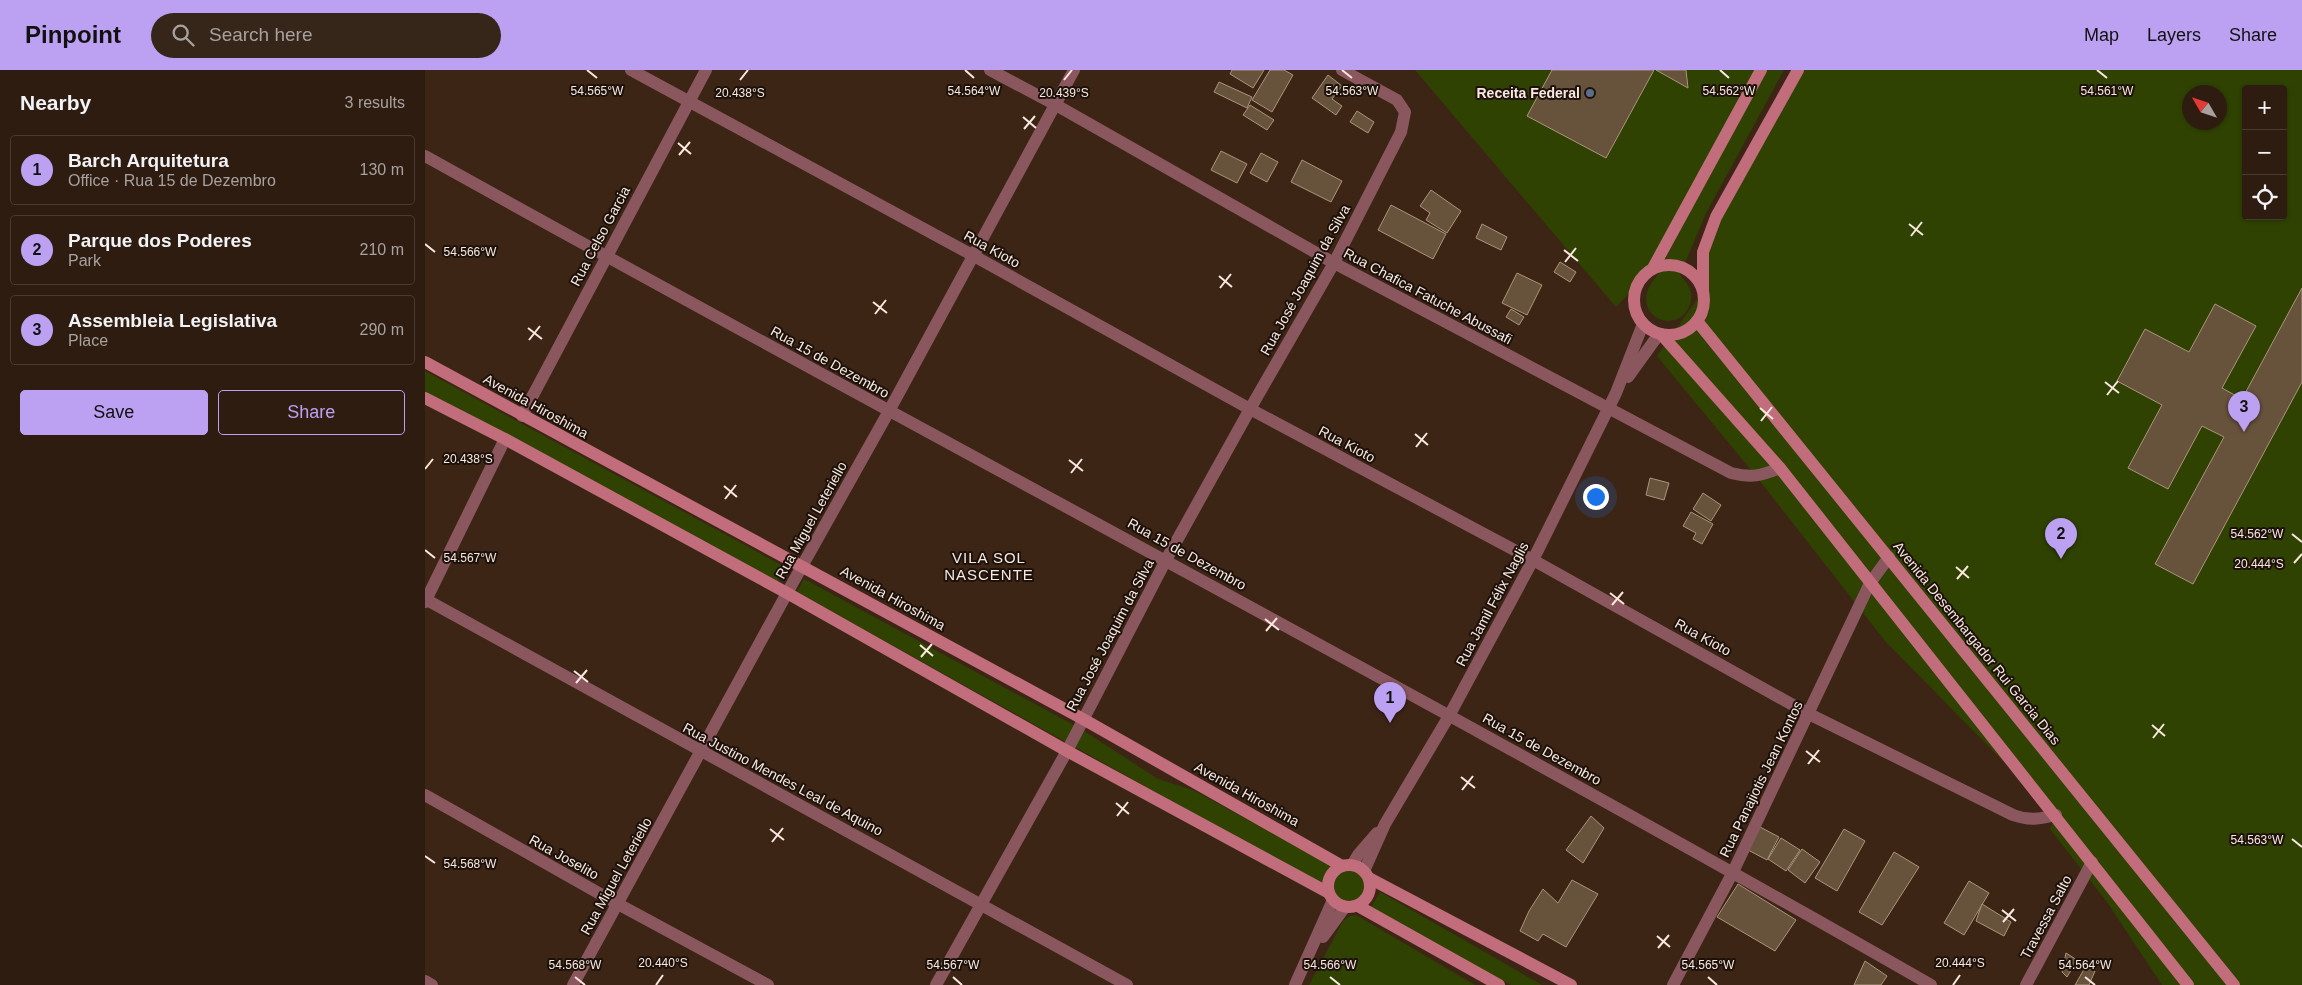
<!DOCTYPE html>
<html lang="en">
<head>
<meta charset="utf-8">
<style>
  body { margin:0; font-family:Arial,sans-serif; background:#362519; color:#f1f3f6 }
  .controls { position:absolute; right:15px; top:15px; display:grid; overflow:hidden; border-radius:5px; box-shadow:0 1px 4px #0004 }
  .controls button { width:45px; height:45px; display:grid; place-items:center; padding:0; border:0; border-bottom:1px solid #493a30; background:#2e1c10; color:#f1f3f6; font:25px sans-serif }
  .compass { position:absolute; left:1757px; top:15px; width:45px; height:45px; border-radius:50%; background:#2e1c10; box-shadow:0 1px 4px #0004; rotate:309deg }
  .you { position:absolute; left:1170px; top:426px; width:18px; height:18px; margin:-12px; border:4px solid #fff; border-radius:50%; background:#1a73e8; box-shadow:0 0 0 8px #1a73e833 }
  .badge { display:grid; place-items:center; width:32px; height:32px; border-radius:50%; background:#bca0f2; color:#111; font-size:16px; font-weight:700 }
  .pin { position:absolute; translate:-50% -41px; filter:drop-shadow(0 1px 2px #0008) }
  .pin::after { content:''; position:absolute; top:26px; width:18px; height:15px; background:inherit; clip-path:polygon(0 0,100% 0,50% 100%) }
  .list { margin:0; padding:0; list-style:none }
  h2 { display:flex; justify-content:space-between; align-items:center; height:65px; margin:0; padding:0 20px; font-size:21px }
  h2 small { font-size:16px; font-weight:400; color:#a7a19f }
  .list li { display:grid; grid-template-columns:32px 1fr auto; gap:15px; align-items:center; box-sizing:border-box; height:70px; margin:0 10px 10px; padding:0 10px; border:1px solid #493a30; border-radius:5px }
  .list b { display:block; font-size:19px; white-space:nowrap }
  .list p { margin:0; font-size:16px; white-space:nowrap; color:#a7a19f }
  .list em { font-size:16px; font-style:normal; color:#a7a19f }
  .actions { display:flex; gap:10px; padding:15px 20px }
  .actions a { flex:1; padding:11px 0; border:1px solid #bca0f2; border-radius:5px; text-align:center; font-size:18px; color:#bca0f2 }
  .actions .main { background:#bca0f2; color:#111 }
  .icon { flex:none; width:28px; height:28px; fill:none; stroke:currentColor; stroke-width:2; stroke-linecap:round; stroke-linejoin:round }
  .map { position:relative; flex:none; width:1877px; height:915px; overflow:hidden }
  header { display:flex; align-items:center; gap:30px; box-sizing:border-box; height:70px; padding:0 25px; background:#bca0f2; color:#111 }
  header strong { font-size:24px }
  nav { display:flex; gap:28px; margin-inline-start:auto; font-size:18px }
  .search { width:350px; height:45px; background:#362519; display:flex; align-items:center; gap:12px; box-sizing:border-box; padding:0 18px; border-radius:28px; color:#a7a19f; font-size:19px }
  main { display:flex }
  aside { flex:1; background:#2e1c10 }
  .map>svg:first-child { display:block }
  .green { fill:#2f4201; fill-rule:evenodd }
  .building { fill:#67523c; stroke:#ab947c }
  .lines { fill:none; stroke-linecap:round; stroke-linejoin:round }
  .minor { stroke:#8b575f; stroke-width:12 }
  .tertiary { stroke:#8b575f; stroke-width:12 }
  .secondary { stroke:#c16d7c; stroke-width:12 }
  .ticks { fill:none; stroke:#f9e8df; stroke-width:2 }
  .service-dot { fill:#5c6f8a; stroke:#1c110b; stroke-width:2 }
  .labels { text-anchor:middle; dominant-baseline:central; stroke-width:4; stroke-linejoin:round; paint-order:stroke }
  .poi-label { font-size:14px; font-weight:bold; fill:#f9e8df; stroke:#1c110b; text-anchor:end }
  .street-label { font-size:14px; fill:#f9e8df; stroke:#1c110b }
  .neighbourhood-label { font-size:15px; letter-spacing:1px; fill:#f9e8df; stroke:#1c110b }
  .ticks-label { font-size:12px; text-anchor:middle; fill:#f9e8df; stroke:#1c110b; stroke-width:4; stroke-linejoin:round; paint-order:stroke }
</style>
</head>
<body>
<header>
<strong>Pinpoint</strong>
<div class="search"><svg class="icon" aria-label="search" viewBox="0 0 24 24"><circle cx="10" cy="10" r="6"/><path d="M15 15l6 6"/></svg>Search here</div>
<nav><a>Map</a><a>Layers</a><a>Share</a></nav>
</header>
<main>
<aside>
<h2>Nearby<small>3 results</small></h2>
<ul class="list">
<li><span class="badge">1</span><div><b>Barch Arquitetura</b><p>Office · Rua 15 de Dezembro</p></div><em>130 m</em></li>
<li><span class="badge">2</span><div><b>Parque dos Poderes</b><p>Park</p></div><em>210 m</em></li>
<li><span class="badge">3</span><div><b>Assembleia Legislativa</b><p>Place</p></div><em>290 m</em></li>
</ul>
<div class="actions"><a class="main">Save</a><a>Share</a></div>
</aside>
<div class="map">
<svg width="1877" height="915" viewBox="0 0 1877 915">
  <rect width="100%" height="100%" fill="#3d2516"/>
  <g class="green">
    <polygon points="990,0 1336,0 1228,198 1191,237"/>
    <path d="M1339 0H1359L1281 143 1255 205C1263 214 1269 222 1265 234 1254 269 1199 244 1231 207Z"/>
    <path d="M1373 0H1877V915H1737L1682 832 1625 759 1631 745 1460 571 1331 406 1232 286 1278 221V182ZM1821 19H1858V146H1821ZM1764 22H1794V52H1764Z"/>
    <polygon points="0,301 360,497 352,513 0,323"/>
    <polygon points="379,509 656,659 733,709 768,720 909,797 899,816 372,522"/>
    <circle cx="923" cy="816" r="16"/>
    <polygon points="955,822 1117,915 1086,915 945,839"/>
    <polygon points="931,845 1050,915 884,915 918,851 925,846"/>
  </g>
  <g class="building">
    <polygon points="807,0 839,0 828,18 805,4"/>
    <polygon points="845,0 859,0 868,5 847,42 827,30"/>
    <polygon points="1127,0 1229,0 1181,88 1102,46"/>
    <polygon points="1231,0 1261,0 1263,18"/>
    <polygon points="903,5 917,16 907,29 917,36 911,45 887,28"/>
    <polygon points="794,12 827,27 822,38 789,22"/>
    <polygon points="825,35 849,50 842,60 818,45"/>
    <polygon points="932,41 949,52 943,63 925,52"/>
    <polygon points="796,81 822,94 812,113 786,100"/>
    <polygon points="836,83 853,92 842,112 825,103"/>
    <polygon points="877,90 917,111 906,132 866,112"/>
    <polygon points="1006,120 1036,141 1022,163 1001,150 1005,143 995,136"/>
    <polygon points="966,135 1021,164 1008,189 953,160"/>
    <polygon points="1057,154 1082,167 1076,180 1051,168"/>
    <polygon points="1135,192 1151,202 1145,212 1129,202"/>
    <polygon points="1092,203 1117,215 1102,245 1077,233"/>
    <polygon points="1877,218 1877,312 1768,514 1730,494 1799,367 1777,356 1743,419 1703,398 1737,335 1692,311 1720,259 1764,282 1790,234 1831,256 1797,318 1817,329"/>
    <polygon points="1086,239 1099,247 1094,255 1081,247"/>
    <polygon points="1225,408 1244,413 1239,430 1221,425"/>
    <polygon points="1278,423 1296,435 1286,451 1268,439"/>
    <polygon points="1266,442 1288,454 1277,474 1268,469 1271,463 1258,456"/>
    <polygon points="1166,746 1179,758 1158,793 1141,780"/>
    <polygon points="1335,757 1354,767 1342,790 1323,780"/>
    <polygon points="1419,759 1440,771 1412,821 1390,808"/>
    <polygon points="1356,768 1375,780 1361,801 1343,789"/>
    <polygon points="1377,779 1395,792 1380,813 1363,800"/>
    <polygon points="1469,782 1494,797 1457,855 1434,842"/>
    <polygon points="1147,810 1173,824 1141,877 1118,864 1113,871 1095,861 1104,841 1118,819 1133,833"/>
    <polygon points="1544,811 1564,823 1539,865 1519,853"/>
    <polygon points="1313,814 1371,850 1350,881 1292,847"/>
    <polygon points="1557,834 1586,852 1579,866 1551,851"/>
    <polygon points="1641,883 1652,890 1642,907 1637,902"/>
    <polygon points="1440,891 1462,906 1456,915 1429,915"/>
    <polygon points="1661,896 1670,901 1664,915 1650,915"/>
  </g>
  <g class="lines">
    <g class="minor">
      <path d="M206 0 549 186 825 339 1108 490 1384 644 1588 745C1604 751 1615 749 1631 745"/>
      <path d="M565 0 631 35 909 193 1306 403C1327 408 1335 406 1355 398"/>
      <path d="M0 86C501 365 1008 630 1506 915"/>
      <polyline points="97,346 281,0"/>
      <polyline points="0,529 702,915"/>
      <polyline points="0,532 80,369"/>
      <polyline points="0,725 193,834 343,915"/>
      <polyline points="898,867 920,837"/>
      <polyline points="0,911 7,915"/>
      <polyline points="148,915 362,523"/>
      <polyline points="511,915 642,681 741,490 825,339 909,193 976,62 980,42 972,30 917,0"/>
      <polyline points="870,915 908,830"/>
      <polyline points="1248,915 1308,802 1445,513 1464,487"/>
      <polyline points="1601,915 1667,792"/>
    </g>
    <g class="tertiary">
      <polyline points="1203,307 1234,264"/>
      <polyline points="362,523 464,341 649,0"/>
      <polyline points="927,795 933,785 952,763"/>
      <polyline points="939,801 960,754 1024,646 1108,490 1191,323 1218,254"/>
    </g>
    <g class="secondary">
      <circle cx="1244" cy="230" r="35"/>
      <polyline points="1228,198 1336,0"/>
      <polyline points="1278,221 1278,182 1291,147 1373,0"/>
      <polyline points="1272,251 1809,915"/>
      <polyline points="1236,264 1355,398 1763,915"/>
      <polyline points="0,292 658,649 917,796"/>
      <polyline points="0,328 80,369 362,523 642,681 904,823"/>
      <circle cx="924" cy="816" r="21"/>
      <polyline points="944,808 1146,915"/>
      <polyline points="933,836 1074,915"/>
    </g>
  </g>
  <path class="ticks" d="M162 0 172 8M540 0 549 8M917 0 927 8M1295 0 1304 8M1672 0 1682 8M315 10 323 0M639 10 647 0M598 47 611 58M599 59 610 46M253 73 266 84M254 85 265 72M1484 154 1498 165M1486 166 1497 152M0 174 10 182M1139 180 1153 191M1140 192 1151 178M794 206 807 217M795 218 806 204M448 232 462 243M450 244 461 230M103 258 117 269M104 270 115 256M1680 312 1694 323M1682 325 1693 311M1335 338 1348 349M1336 351 1347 337M990 364 1003 375M991 377 1002 363M644 390 658 401M0 399 8 389M646 403 657 389M299 416 312 427M300 429 311 415M1867 464 1877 472M0 480 10 488M1869 493 1877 484M1531 497 1544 508M1532 509 1543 496M1185 523 1199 534M1187 535 1198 522M840 549 854 560M841 561 852 548M495 575 508 586M496 587 507 574M149 601 163 612M151 613 162 600M1727 655 1740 666M1728 668 1739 654M1381 681 1395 692M1383 694 1394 680M1036 707 1050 718M1037 720 1048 706M691 733 704 744M692 746 703 732M345 759 359 770M1867 769 1877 777M347 772 358 758M0 786 10 793M1577 840 1591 851M1578 852 1589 839M1232 866 1245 877M1233 878 1244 865M150 907 160 915M528 907 537 915M905 907 915 915M1283 907 1292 915M1660 907 1670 915M231 915 238 905M1528 915 1535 905"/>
  <circle class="service-dot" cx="1165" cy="23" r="5"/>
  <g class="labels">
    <g class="poi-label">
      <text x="1155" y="23">Receita Federal</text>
    </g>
    <g class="street-label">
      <text transform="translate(175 166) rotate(-62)">Rua Celso Garcia</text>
      <text transform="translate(567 179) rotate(29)">Rua Kioto</text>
      <text transform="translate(880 210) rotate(-61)">Rua José Joaquim da Silva</text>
      <text transform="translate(1003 226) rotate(28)">Rua Chafica Fatuche Abussafi</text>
      <text transform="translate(405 292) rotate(29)">Rua 15 de Dezembro</text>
      <text transform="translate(111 336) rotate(29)">Avenida Hiroshima</text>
      <text transform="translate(922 374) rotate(28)">Rua Kioto</text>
      <text transform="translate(386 450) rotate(-61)">Rua Miguel Leteriello</text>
      <text transform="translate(762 484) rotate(29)">Rua 15 de Dezembro</text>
      <text transform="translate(468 528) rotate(29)">Avenida Hiroshima</text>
      <text transform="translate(1067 534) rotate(-62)">Rua Jamil Félix Naglis</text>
      <text transform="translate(685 565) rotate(-62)">Rua José Joaquim da Silva</text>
      <text transform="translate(1278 567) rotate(29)">Rua Kioto</text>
      <text transform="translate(1552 573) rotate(51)">Avenida Desembargador Rui Garcia Dias</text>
      <text transform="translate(1117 679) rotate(29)">Rua 15 de Dezembro</text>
      <text transform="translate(358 709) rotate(28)">Rua Justino Mendes Leal de Aquino</text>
      <text transform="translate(1336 709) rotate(-64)">Rua Panajiotis Jean Kontos</text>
      <text transform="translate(822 724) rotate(29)">Avenida Hiroshima</text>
      <text transform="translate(139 787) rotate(29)">Rua Joselito</text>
      <text transform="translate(191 806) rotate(-61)">Rua Miguel Leteriello</text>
      <text transform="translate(1621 847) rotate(-62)">Travessa Salto</text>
    </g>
    <g class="neighbourhood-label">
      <text x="564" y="487">VILA SOL<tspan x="564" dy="17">NASCENTE</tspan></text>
    </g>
  </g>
  <g class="ticks-label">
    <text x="172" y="25">54.565°W</text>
    <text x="549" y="25">54.564°W</text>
    <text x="927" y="25">54.563°W</text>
    <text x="1304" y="25">54.562°W</text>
    <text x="1682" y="25">54.561°W</text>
    <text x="315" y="27">20.438°S</text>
    <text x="639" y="27">20.439°S</text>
    <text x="45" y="186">54.566°W</text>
    <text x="43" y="393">20.438°S</text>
    <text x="1832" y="468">54.562°W</text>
    <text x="45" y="492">54.567°W</text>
    <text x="1834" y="498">20.444°S</text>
    <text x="1832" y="774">54.563°W</text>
    <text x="45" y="798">54.568°W</text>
    <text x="238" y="897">20.440°S</text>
    <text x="1535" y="897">20.444°S</text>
    <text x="150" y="899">54.568°W</text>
    <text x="528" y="899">54.567°W</text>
    <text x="905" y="899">54.566°W</text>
    <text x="1283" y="899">54.565°W</text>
    <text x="1660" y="899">54.564°W</text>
  </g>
</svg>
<div class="controls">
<button>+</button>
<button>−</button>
<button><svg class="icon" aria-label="locate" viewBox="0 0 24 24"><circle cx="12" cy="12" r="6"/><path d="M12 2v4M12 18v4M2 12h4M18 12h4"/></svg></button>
</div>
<svg class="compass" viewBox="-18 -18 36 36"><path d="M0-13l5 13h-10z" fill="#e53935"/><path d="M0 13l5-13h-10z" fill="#a7a19f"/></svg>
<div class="you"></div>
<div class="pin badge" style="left:965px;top:653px">1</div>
<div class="pin badge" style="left:1636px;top:489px">2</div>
<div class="pin badge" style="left:1819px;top:362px">3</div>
</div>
</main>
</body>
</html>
